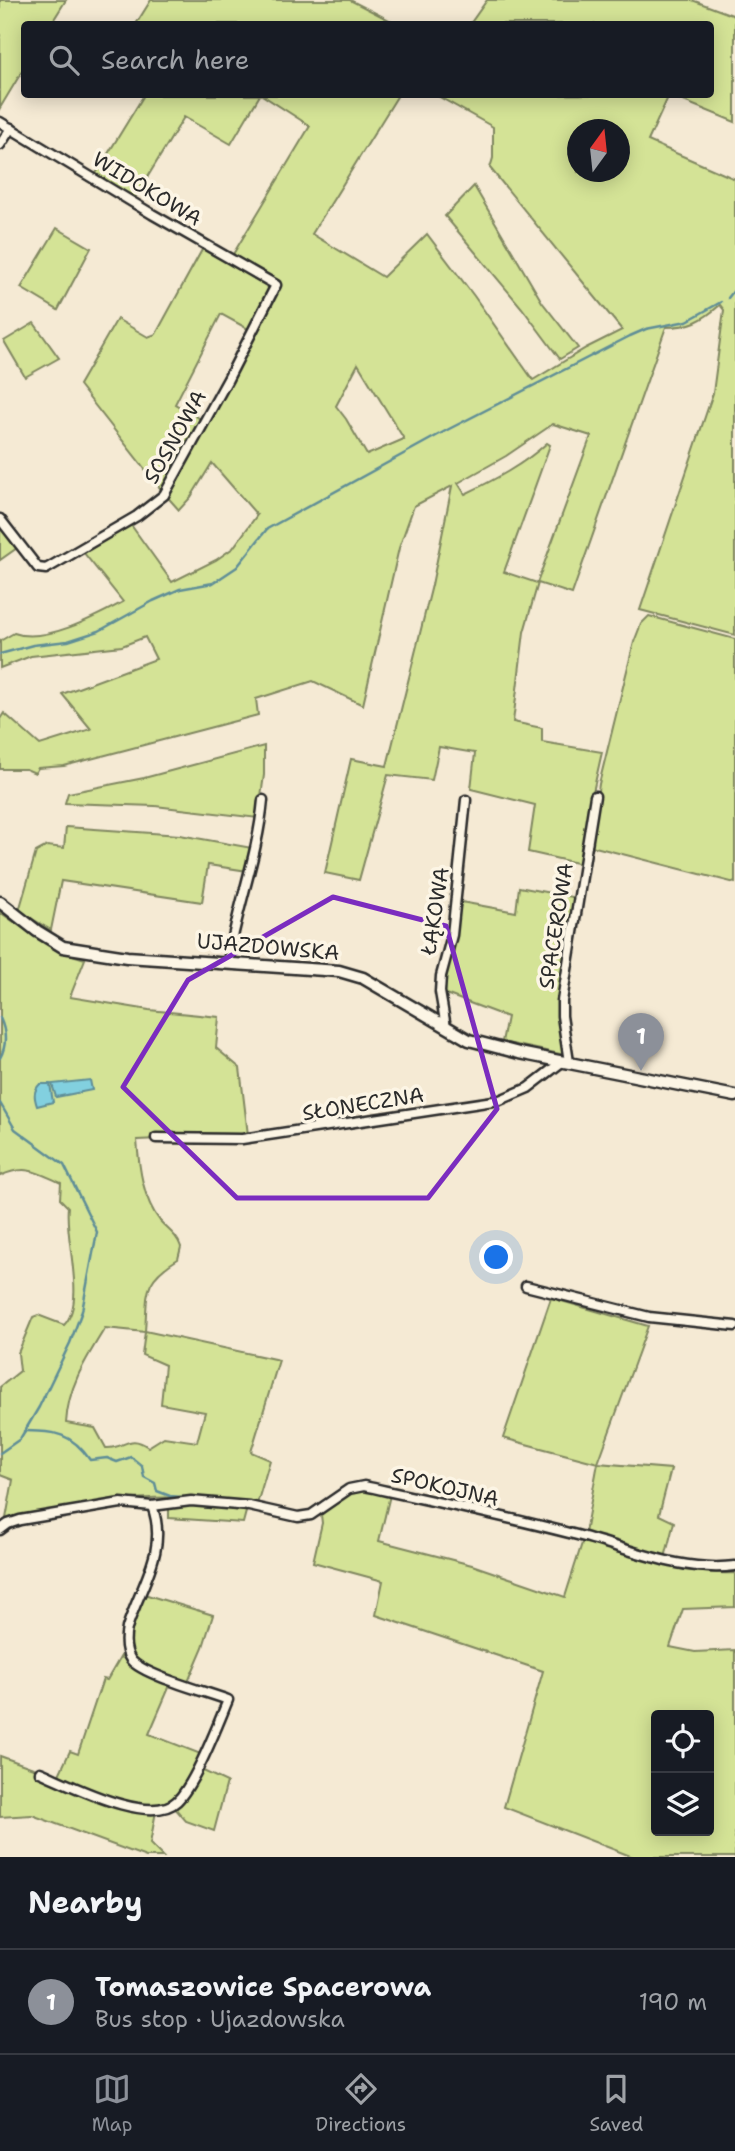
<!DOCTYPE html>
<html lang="en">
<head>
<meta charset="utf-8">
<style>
  body { margin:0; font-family:"Shantell Sans",sans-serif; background:#20242c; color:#f1f3f6 }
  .controls { position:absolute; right:21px; bottom:21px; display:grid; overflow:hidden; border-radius:7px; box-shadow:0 4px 18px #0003 }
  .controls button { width:63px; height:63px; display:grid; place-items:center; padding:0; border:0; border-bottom:2px solid #363941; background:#171b24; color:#f1f3f6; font:35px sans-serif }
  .compass { position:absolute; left:567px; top:119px; width:63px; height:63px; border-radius:50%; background:#171b24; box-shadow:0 4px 18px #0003; rotate:15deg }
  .you { position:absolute; left:497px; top:1258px; width:24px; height:24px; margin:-18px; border:5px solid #fff; border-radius:50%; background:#1a73e8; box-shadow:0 0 0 10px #1a73e833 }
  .badge { display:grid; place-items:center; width:46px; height:46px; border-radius:50%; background:#8c9099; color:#fff; font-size:23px; font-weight:700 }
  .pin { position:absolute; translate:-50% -58px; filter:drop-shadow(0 2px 4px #0008) }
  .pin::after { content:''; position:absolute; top:37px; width:24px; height:21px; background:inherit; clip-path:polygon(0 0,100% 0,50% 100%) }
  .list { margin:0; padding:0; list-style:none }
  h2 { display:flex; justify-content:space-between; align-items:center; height:91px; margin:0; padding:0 28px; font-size:30px }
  h2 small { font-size:23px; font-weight:400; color:#9ea1a6 }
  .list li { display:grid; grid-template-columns:46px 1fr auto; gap:21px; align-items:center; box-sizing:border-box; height:105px; padding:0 28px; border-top:2px solid #363941 }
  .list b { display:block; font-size:26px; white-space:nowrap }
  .list p { margin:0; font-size:23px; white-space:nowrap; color:#9ea1a6 }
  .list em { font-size:23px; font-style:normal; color:#9ea1a6 }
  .icon { flex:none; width:38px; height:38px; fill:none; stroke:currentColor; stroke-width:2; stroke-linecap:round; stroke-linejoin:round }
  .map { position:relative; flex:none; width:735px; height:1857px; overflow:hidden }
  .search { position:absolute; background:#171b24; box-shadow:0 4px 18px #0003; left:21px; right:21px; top:21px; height:77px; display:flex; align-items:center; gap:18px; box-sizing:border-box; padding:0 24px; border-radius:7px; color:#9ea1a6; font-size:26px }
  .sheet { height:196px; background:#171b24 }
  nav { display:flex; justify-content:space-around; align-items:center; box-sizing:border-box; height:98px; border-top:2px solid #363941; background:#171b24; font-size:19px; color:#9ea1a6 }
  nav a { display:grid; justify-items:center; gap:4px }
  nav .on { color:#8c9099 }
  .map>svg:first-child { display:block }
  .green { fill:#d4e396; stroke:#808760; stroke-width:2; fill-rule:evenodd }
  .water { fill:#82d0df; stroke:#5f8e97; stroke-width:2 }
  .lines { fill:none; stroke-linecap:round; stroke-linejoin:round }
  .stream { stroke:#5f8e97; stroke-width:2.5 }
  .minor-casing { stroke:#2b2b2b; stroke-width:13 }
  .tertiary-casing { stroke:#2b2b2b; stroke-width:15 }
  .minor { stroke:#fcf5e5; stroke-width:8 }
  .tertiary { stroke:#fcf5e5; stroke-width:10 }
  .marked { fill:none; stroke:#7b2cbf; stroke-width:5; stroke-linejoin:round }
  .labels { text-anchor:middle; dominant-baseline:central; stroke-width:7; stroke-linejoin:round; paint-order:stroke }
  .street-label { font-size:21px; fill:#2b2b2b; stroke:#fcf5e5 }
</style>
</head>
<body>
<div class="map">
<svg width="735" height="1857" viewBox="0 0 735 1857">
  <rect width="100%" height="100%" fill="#f5ead4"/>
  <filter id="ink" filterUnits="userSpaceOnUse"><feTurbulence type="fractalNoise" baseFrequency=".0143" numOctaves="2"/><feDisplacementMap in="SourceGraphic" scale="14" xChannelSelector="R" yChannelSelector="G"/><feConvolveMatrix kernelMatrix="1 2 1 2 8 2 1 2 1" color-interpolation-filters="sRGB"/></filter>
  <g filter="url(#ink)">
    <g class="green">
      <polygon points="0,0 66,0 51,24 24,24 24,68 0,108"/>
      <polygon points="151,0 350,0 397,24 136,24"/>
      <path d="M487 0H692L735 16V122L669 95 648 141 735 179V635L640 610 713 393 724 310 720 305C702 321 690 327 666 327L572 594 538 583 524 632 513 722 542 728V742L602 752 593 792 581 864 528 852 535 805 471 789 475 753 439 747 432 780 388 775 359 880 325 873 351 759 387 766 432 585 452 486 414 506 399 548 363 705 313 681 256 699 258 715 64 766 38 768 35 773 26 769H0V719L4 713 40 745 91 729 62 694 156 659 145 637 122 646 31 656 0 668V641L14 633C45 644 95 617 123 602L84 553 131 525 172 582 216 560 233 548 257 515 212 463 191 497 179 510 163 492 79 385 117 319 148 337 156 334 203 248 268 287 269 292 250 330 221 314 175 404 206 422 278 286 232 256 310 126 262 95H398L312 234 383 277 427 234 474 296 533 380 586 348 622 330 490 168 493 158V127L436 95 710 94V24H470ZM578 130H620V172H578ZM358 364 404 439 367 455 346 419 336 406ZM553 424 591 436 537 583 504 572 550 445 547 443C523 465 494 480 465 494L458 483 506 456Z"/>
      <polygon points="144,95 260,95 231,144 184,117 134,199 95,175"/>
      <polygon points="474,186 542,302 578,348 560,359 522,308 445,216"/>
      <polygon points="57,228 91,248 58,310 21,288"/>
      <polygon points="34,323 59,358 25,377 4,341"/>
      <polygon points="0,525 17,548 0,560"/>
      <polygon points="649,616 735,639 735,883 591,846 591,836 599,784 634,642 641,624"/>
      <polygon points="264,746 264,775 258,818 155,806 65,803 68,793 144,778"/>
      <polygon points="66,827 180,835 252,848 248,871 208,865 202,902 61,881 51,930 19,911 36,852 47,846 64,848"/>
      <polygon points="519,887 577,898 560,1001 565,1055 502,1042 507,1017 443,993 461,902 516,912"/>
      <path d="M0 912C28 932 52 950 85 959L70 997 149 1010 219 1017 216 1048 240 1068 248 1135 137 1140C139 1168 143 1199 160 1221 168 1230 177 1235 181 1247L178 1259C142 1281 148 1292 145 1331L279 1360 251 1452 270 1460 257 1504C209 1497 159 1495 111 1501 75 1507 40 1517 5 1524L13 1480 0 1475V1387L20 1371 18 1353 33 1317 38 1315 64 1325C87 1301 64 1238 68 1207L60 1199 61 1183C37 1172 26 1164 0 1176ZM105 1328 145 1332 142 1355 165 1365 161 1404 205 1412 197 1442 164 1437 148 1447C129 1433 125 1449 106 1448L95 1428 66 1423C68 1386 86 1359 105 1328Z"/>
      <polygon points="551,1298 648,1326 598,1463 671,1469 659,1515 674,1522 665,1558 585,1533 598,1463 503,1438"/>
      <path d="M365 1488 390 1495 379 1541 472 1565 565 1597 583 1540C632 1556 683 1576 735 1573V1607L683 1609 670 1647 695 1652 735 1650V1857H633L504 1807 543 1671 376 1615 383 1581 313 1562 322 1523 321 1515 350 1491ZM656 1715H709V1831H656Z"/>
      <polygon points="211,1504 247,1508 243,1523 169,1518 169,1507"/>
      <polygon points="144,1594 213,1615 203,1647 188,1682 140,1665 129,1653 128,1630"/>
      <polygon points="121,1656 142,1671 171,1683 149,1734 206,1756 201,1770 227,1782 214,1831 186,1821 175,1808 156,1811 150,1844 163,1857 146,1857 32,1815 0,1817 0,1756 58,1777 70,1751 78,1754 103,1679 107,1680"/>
    </g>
    <g class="water">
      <polygon points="90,1080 92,1090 56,1097 52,1084"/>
      <path d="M40 1084H50L53 1102 37 1106C34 1097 33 1091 40 1084Z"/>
    </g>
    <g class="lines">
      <g class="stream">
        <polyline points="728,298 735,289"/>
        <polyline points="0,654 33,645 68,641 99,631 153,601 180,589 213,583 237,567 267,529 449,429 630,336 646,329 687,321 721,302"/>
        <path d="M0 1018C6 1031 7 1045 0 1058"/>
        <polyline points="0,1103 15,1129 64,1165 97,1232 82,1311 70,1343 39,1407 20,1439 0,1453"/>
        <path d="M24 1431C56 1432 71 1432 90 1460L107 1458 117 1462 131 1457 142 1466 144 1477 155 1483 157 1491 170 1496 193 1498"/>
      </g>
      <defs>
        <g id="minor">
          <polyline points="0,122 152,214 276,285 228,379 164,495 137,516 46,569 38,568 0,519"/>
          <polyline points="0,145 11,128"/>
          <path d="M228 962C237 907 258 855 263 800"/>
          <polyline points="446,1027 440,992 441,976 452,935 466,800"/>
          <polyline points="569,1062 562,1016 562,1001 595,796"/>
          <polyline points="156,1138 242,1139 500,1100 528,1088 563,1061"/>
          <polyline points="526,1286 649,1317 735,1326"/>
          <path d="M0 1530 8 1524 20 1520 121 1503 152 1506 191 1501 249 1506 298 1517 311 1515 349 1489 364 1486C433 1501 504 1516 573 1534 627 1547 679 1573 735 1566"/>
          <path d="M40 1772C69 1784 150 1827 177 1801 195 1784 218 1724 228 1700 207 1692 143 1675 131 1660 124 1650 125 1638 127 1628 140 1586 169 1550 152 1506"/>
        </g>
        <polyline id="tertiary" points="0,902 37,931 63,947 127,957 339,971 363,978 469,1040 519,1053 735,1096"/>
      </defs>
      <use href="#minor" class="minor-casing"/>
      <use href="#tertiary" class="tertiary-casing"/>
      <use href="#minor" class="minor"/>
      <use href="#tertiary" class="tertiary"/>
    </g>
  </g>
  <path class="marked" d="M333 897 446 926 497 1109 428 1198H237L123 1087 188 980Z"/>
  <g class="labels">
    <g class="street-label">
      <text transform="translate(147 189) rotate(31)">WIDOKOWA</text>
      <text transform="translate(175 437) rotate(-60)">SOSNOWA</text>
      <text transform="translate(435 911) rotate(-81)">ŁĄKOWA</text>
      <text transform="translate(556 926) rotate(-81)">SPACEROWA</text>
      <text transform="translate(268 947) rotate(5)">UJAZDOWSKA</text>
      <text transform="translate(363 1104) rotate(-9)">SŁONECZNA</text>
      <text transform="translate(445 1487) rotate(13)">SPOKOJNA</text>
    </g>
  </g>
</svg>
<div class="controls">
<button><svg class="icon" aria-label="locate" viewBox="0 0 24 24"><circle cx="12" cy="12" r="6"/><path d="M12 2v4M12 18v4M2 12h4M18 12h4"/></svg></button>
<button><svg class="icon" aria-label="layers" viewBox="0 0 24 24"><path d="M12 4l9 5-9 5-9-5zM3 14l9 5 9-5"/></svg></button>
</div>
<svg class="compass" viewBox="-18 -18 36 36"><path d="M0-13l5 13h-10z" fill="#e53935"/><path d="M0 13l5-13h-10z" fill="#9ea1a6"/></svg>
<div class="you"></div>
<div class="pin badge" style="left:641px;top:1071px">1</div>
<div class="search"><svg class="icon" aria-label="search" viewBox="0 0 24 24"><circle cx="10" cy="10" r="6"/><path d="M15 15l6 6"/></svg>Search here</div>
</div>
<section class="sheet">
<h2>Nearby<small></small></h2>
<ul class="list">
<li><span class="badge">1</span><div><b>Tomaszowice Spacerowa</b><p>Bus stop · Ujazdowska</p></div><em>190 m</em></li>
</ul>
</section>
<nav>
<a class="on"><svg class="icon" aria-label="map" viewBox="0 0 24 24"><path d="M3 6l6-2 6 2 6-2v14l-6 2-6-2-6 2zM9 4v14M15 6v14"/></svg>Map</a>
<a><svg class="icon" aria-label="directions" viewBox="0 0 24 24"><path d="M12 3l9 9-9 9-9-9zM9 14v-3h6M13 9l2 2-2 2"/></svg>Directions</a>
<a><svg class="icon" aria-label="saved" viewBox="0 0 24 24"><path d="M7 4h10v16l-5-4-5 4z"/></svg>Saved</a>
</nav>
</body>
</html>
